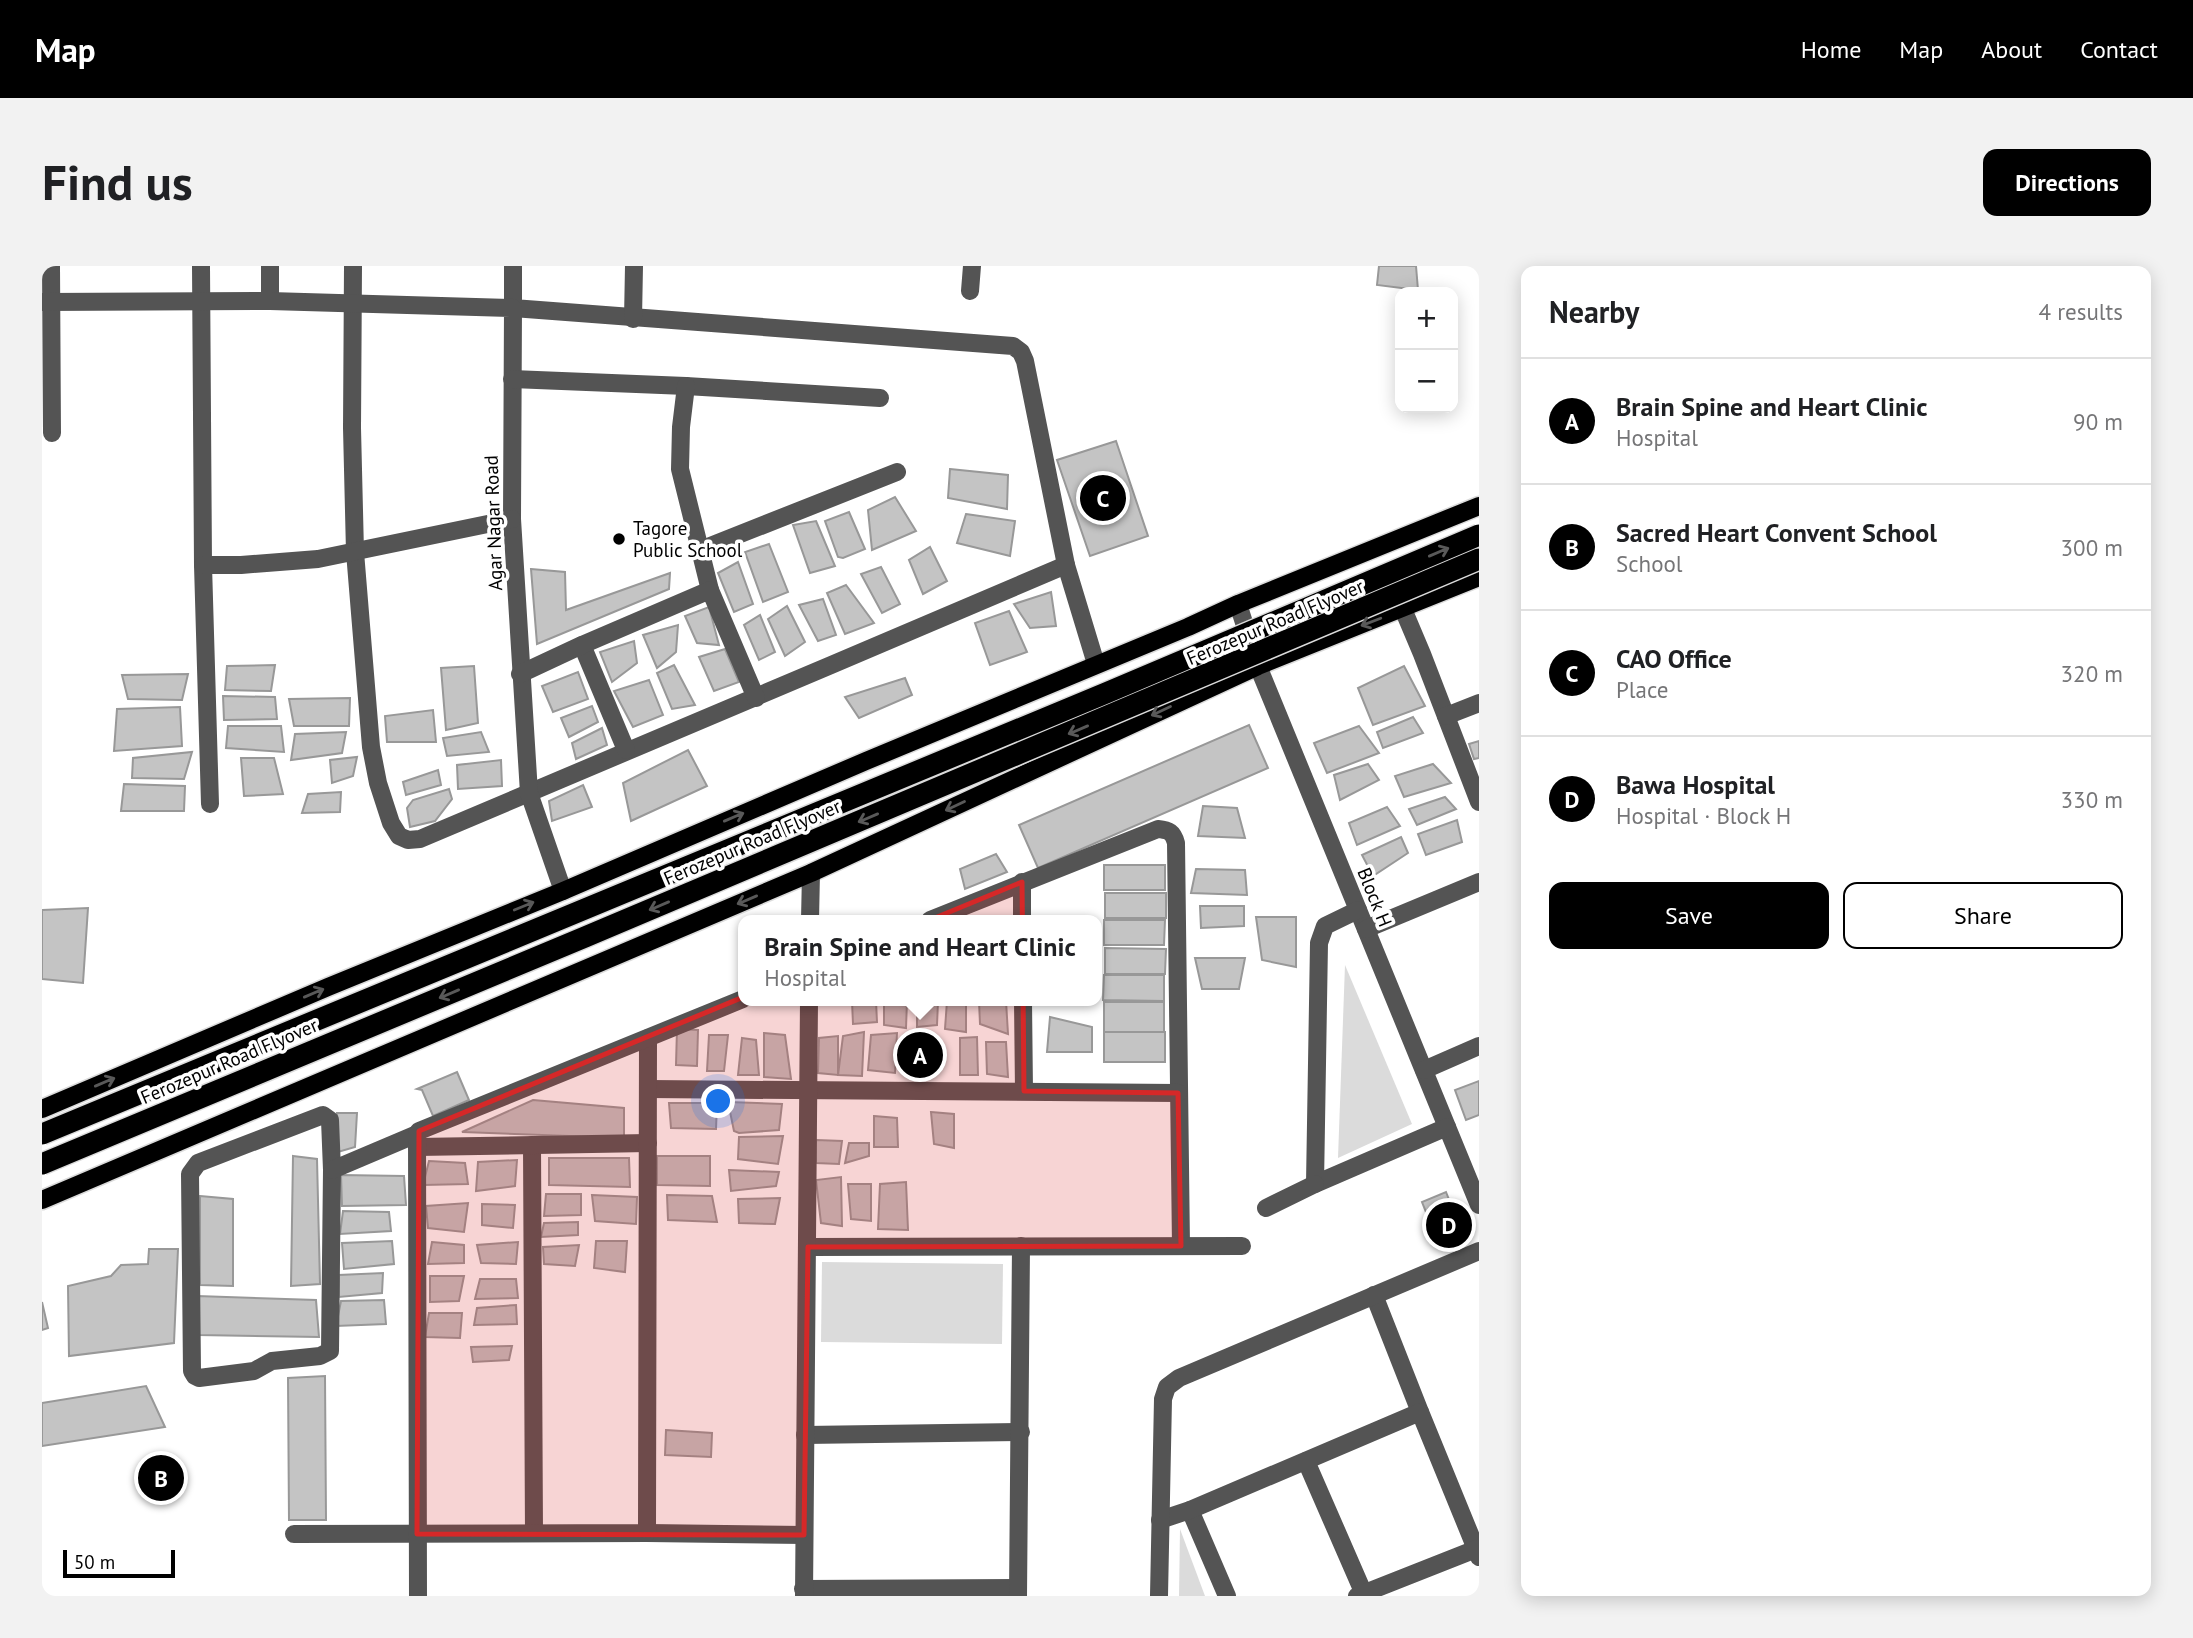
<!DOCTYPE html>
<html lang="en">
<head>
<meta charset="utf-8">
<style>
  body { margin:0; font-family:"PT Sans",sans-serif; background:#f2f2f2; color:#202124 }
  .controls { position:absolute; right:21px; top:21px; display:grid; overflow:hidden; border-radius:14px; box-shadow:0 4px 18px #0003 }
  .controls button { width:63px; height:63px; display:grid; place-items:center; padding:0; border:0; border-bottom:2px solid #e0e0e0; background:#fff; color:#202124; font:35px sans-serif }
  .scale { position:absolute; left:21px; bottom:18px; width:112px; box-sizing:border-box; padding-left:7px; border:4px solid #000; border-top:0; font-size:19px; line-height:24px; white-space:nowrap; color:#000; -webkit-text-stroke:5px #fff; paint-order:stroke }
  .you { position:absolute; left:677px; top:836px; width:24px; height:24px; margin:-18px; border:5px solid #fff; border-radius:50%; background:#1a73e8; box-shadow:0 0 0 10px #1a73e833 }
  .badge { display:grid; place-items:center; width:46px; height:46px; border-radius:50%; background:#000; color:#fff; font-size:23px; font-weight:700 }
  .pin { position:absolute; translate:-50% -50%; border:4px solid #fff; box-shadow:0 2px 7px #0006 }
  .popup { position:absolute; left:696px; top:649px; width:364px; height:91px; box-sizing:border-box; display:grid; place-content:center; border-radius:14px; background:#fff; filter:drop-shadow(0 2px 5px #0005); font-size:23px; white-space:nowrap; color:#757577 }
  .popup b { font-size:26px; color:#202124 }
  .popup::after { content:''; position:absolute; left:50%; top:100%; margin-left:-14px; border:14px solid transparent; border-top-color:#fff }
  .list { margin:0; padding:0; list-style:none }
  h2 { display:flex; justify-content:space-between; align-items:center; height:91px; margin:0; padding:0 28px; font-size:30px }
  h2 small { font-size:23px; font-weight:400; color:#757577 }
  .list li { display:grid; grid-template-columns:46px 1fr auto; gap:21px; align-items:center; box-sizing:border-box; height:126px; padding:0 28px; border-top:2px solid #e0e0e0 }
  .list b { display:block; font-size:26px; white-space:nowrap }
  .list p { margin:0; font-size:23px; white-space:nowrap; color:#757577 }
  .list em { font-size:23px; font-style:normal; color:#757577 }
  .actions { display:flex; gap:14px; padding:21px 28px }
  .actions a { flex:1; padding:16px 0; border:2px solid #000; border-radius:14px; text-align:center; font-size:24px; color:#000 }
  .actions .main { background:#000; color:#fff }
  .map { position:relative; flex:none; width:1437px; height:1330px; overflow:hidden; border-radius:14px }
  header { display:flex; align-items:center; gap:42px; box-sizing:border-box; height:98px; padding:0 35px; background:#000; color:#fff }
  header strong { font-size:33px }
  nav { display:flex; gap:38px; margin-inline-start:auto; font-size:24px }
  .intro { display:flex; align-items:center; justify-content:space-between; box-sizing:border-box; height:168px; padding:0 42px }
  h1 { margin:0; font-size:49px }
  .button { padding:18px 32px; border-radius:14px; background:#000; color:#fff; font-size:24px; font-weight:700 }
  main { display:flex; gap:42px; padding:0 42px }
  aside { flex:1; background:#fff; border-radius:14px; box-shadow:0 4px 18px #0003 }
  .map>svg:first-child { display:block }
  .green { fill:#dbdbdb }
  .building { fill:#c4c4c4; stroke:#989898; stroke-width:2 }
  .lines { fill:none; stroke-linecap:round; stroke-linejoin:round }
  .major-casing { stroke:#dbdbdb; stroke-width:21 }
  .minor { stroke:#545454; stroke-width:18 }
  .major { stroke:#000; stroke-width:18 }
  .highway-bridge-casing { stroke:#dbdbdb; stroke-width:24; stroke-linecap:butt }
  .highway-bridge { stroke:#000; stroke-width:21 }
  .oneway { stroke:#595959 }
  .marked { fill:#d62828; fill-opacity:0.2; stroke:#d62828; stroke-width:5; stroke-linejoin:round }
  .poi-dot { fill:#000; stroke:#fff; stroke-width:2.5 }
  .labels { text-anchor:middle; dominant-baseline:central; stroke-width:7; stroke-linejoin:round; paint-order:stroke }
  .street-label { font-size:19px; fill:#000; stroke:#fff }
  .poi-label { font-size:19px; fill:#000; stroke:#fff; text-anchor:start }
</style>
</head>
<body>
<header>
<strong>Map</strong>
<nav><a>Home</a><a>Map</a><a>About</a><a>Contact</a></nav>
</header>
<div class="intro"><h1>Find us</h1><a class="button">Directions</a></div>
<main>
<div class="map">
<svg width="1437" height="1330" viewBox="0 0 1437 1330">
  <rect width="100%" height="100%" fill="#fff"/>
  <g class="green">
    <polygon points="1303,699 1370,858 1296,892"/>
    <polygon points="780,996 961,998 960,1078 779,1076"/>
    <polygon points="1138,1263 1163,1330 1137,1330"/>
  </g>
  <g class="building">
    <polygon points="1337,0 1374,0 1376,24 1335,19"/>
    <polygon points="1074,175 1106,270 1048,290 1015,194"/>
    <polygon points="908,203 966,209 965,243 906,232"/>
    <polygon points="853,231 874,265 830,284 826,244"/>
    <polygon points="807,246 823,283 801,292 796,291 783,255"/>
    <polygon points="924,248 973,255 968,290 915,277"/>
    <polygon points="774,255 793,300 768,307 751,259"/>
    <polygon points="727,278 746,326 721,336 703,286"/>
    <polygon points="888,281 905,315 881,328 867,294"/>
    <polygon points="696,296 711,338 692,346 676,307"/>
    <polygon points="839,301 858,338 840,347 819,308"/>
    <polygon points="489,303 523,306 524,344 628,307 627,323 495,378"/>
    <polygon points="804,319 832,357 803,368 785,327"/>
    <polygon points="1009,326 1014,360 988,362 972,338"/>
    <polygon points="781,333 794,369 776,375 757,339"/>
    <polygon points="745,340 763,376 743,390 726,353"/>
    <polygon points="667,341 677,379 655,377 643,350"/>
    <polygon points="967,345 985,386 948,399 933,357"/>
    <polygon points="718,349 733,386 717,394 702,359"/>
    <polygon points="636,359 634,386 615,402 601,369"/>
    <polygon points="592,375 595,397 570,416 558,386"/>
    <polygon points="683,383 697,416 672,425 657,391"/>
    <polygon points="233,399 229,425 183,424 185,400"/>
    <polygon points="632,399 653,439 630,443 615,407"/>
    <polygon points="432,400 436,457 404,464 399,402"/>
    <polygon points="1362,400 1383,440 1331,459 1316,422"/>
    <polygon points="536,406 546,433 511,446 500,420"/>
    <polygon points="146,408 140,434 86,433 80,409"/>
    <polygon points="863,412 870,429 817,452 803,431"/>
    <polygon points="607,414 621,449 591,461 572,425"/>
    <polygon points="181,430 233,431 235,453 182,454"/>
    <polygon points="308,432 307,460 252,460 247,433"/>
    <polygon points="550,440 556,456 527,471 519,452"/>
    <polygon points="138,441 140,480 72,485 75,443"/>
    <polygon points="391,444 394,476 345,476 343,450"/>
    <polygon points="1371,451 1381,467 1341,482 1335,466"/>
    <polygon points="1207,459 1226,502 996,602 977,559"/>
    <polygon points="186,460 239,460 242,486 184,482"/>
    <polygon points="1317,460 1337,487 1285,507 1272,477"/>
    <polygon points="560,462 565,479 534,493 530,477"/>
    <polygon points="304,466 300,487 249,494 253,468"/>
    <polygon points="439,466 447,486 405,490 401,472"/>
    <polygon points="1437,475 1437,492 1432,493 1427,478"/>
    <polygon points="646,484 665,520 589,555 581,517"/>
    <polygon points="150,486 142,513 90,512 91,492"/>
    <polygon points="315,491 311,510 290,517 288,494"/>
    <polygon points="199,492 232,492 241,528 202,530"/>
    <polygon points="459,494 460,520 416,523 415,499"/>
    <polygon points="1326,498 1337,514 1298,534 1292,509"/>
    <polygon points="1391,498 1409,517 1362,531 1353,510"/>
    <polygon points="396,504 399,519 364,529 361,516"/>
    <polygon points="82,518 143,520 142,545 79,545"/>
    <polygon points="541,519 550,541 510,555 507,535"/>
    <polygon points="407,523 410,533 393,555 368,561 365,542 371,534"/>
    <polygon points="299,526 298,546 260,547 266,528"/>
    <polygon points="1403,531 1414,543 1375,559 1367,543"/>
    <polygon points="1161,540 1195,542 1203,572 1156,570"/>
    <polygon points="1345,541 1358,560 1315,579 1307,557"/>
    <polygon points="1415,554 1420,576 1384,589 1376,568"/>
    <polygon points="1359,571 1366,587 1331,610 1320,589"/>
    <polygon points="954,588 965,606 923,623 918,603"/>
    <rect x="1062" y="599" width="61" height="25"/>
    <polygon points="1154,603 1203,604 1205,629 1149,627"/>
    <rect x="1063" y="627" width="61" height="25"/>
    <polygon points="1158,640 1202,640 1202,660 1159,662"/>
    <polygon points="46,642 41,717 0,713 0,644"/>
    <polygon points="1214,651 1254,651 1254,701 1220,694"/>
    <polygon points="1062,654 1123,654 1122,679 1062,679"/>
    <polygon points="1063,682 1124,683 1123,708 1063,708"/>
    <polygon points="1153,692 1203,692 1197,723 1160,723"/>
    <polygon points="1062,709 1122,709 1122,735 1061,734"/>
    <polygon points="810,735 834,735 835,756 811,758"/>
    <polygon points="842,735 865,735 864,762 842,759"/>
    <polygon points="875,735 896,735 895,759 875,761"/>
    <polygon points="905,735 924,735 924,766 903,763"/>
    <polygon points="937,735 964,735 966,768 938,758"/>
    <rect x="1062" y="736" width="60" height="30"/>
    <polygon points="1008,751 1050,761 1050,786 1005,786"/>
    <polygon points="635,763 656,764 655,800 634,799"/>
    <polygon points="822,766 820,810 796,809 801,770"/>
    <rect x="1062" y="766" width="61" height="30"/>
    <polygon points="722,767 743,769 749,813 722,811"/>
    <polygon points="855,767 853,807 826,804 829,769"/>
    <polygon points="667,769 686,769 682,805 665,805"/>
    <polygon points="796,770 796,809 776,807 777,772"/>
    <polygon points="935,771 936,809 918,809 918,772"/>
    <polygon points="700,772 714,774 717,809 696,809"/>
    <polygon points="896,772 897,805 865,806 864,773"/>
    <polygon points="944,776 964,776 966,811 945,808"/>
    <polygon points="415,806 427,834 391,850 380,824 375,823"/>
    <polygon points="1437,815 1437,849 1424,854 1413,824"/>
    <polygon points="491,834 582,842 582,872 420,866"/>
    <polygon points="686,836 740,838 737,864 697,867 692,865"/>
    <polygon points="627,837 675,837 674,863 629,862"/>
    <polygon points="889,846 912,848 912,882 892,878"/>
    <polygon points="295,847 315,847 313,881 296,886"/>
    <polygon points="832,850 855,852 856,881 832,881"/>
    <polygon points="741,870 736,898 696,893 697,871"/>
    <polygon points="774,874 800,875 797,898 774,897"/>
    <polygon points="807,877 827,877 827,890 803,897"/>
    <polygon points="251,890 275,893 278,1018 249,1020"/>
    <polygon points="615,890 668,890 668,920 615,919"/>
    <polygon points="507,892 587,892 588,921 507,919"/>
    <polygon points="475,894 473,920 434,925 436,896"/>
    <polygon points="387,895 423,897 426,918 381,919"/>
    <polygon points="687,904 737,906 734,920 689,925"/>
    <polygon points="299,909 362,910 364,939 300,940"/>
    <polygon points="799,911 800,960 779,957 774,914"/>
    <polygon points="864,916 866,964 836,963 838,918"/>
    <polygon points="806,918 829,918 829,955 809,953"/>
    <polygon points="1404,926 1421,969 1397,979 1380,936"/>
    <polygon points="504,928 539,928 539,949 502,950"/>
    <polygon points="550,929 595,931 594,958 553,955"/>
    <polygon points="625,929 670,930 675,956 626,954"/>
    <polygon points="158,930 191,933 191,1020 158,1019"/>
    <polygon points="738,932 733,958 697,957 696,933"/>
    <polygon points="426,937 422,966 386,962 384,940"/>
    <polygon points="440,938 473,939 471,962 440,959"/>
    <polygon points="301,945 347,946 349,965 298,968"/>
    <polygon points="536,956 536,969 499,971 502,957"/>
    <polygon points="350,975 352,998 302,1003 300,977"/>
    <polygon points="554,975 585,975 583,1006 552,1002"/>
    <polygon points="390,976 422,979 422,997 386,998"/>
    <polygon points="476,976 474,998 439,997 435,979"/>
    <polygon points="537,979 533,1000 502,998 501,981"/>
    <polygon points="107,983 136,983 132,1077 27,1090 26,1020 69,1010 79,999 106,998"/>
    <polygon points="341,1007 340,1027 297,1031 297,1009"/>
    <polygon points="388,1010 422,1010 417,1035 388,1036"/>
    <polygon points="438,1013 474,1013 476,1032 433,1033"/>
    <polygon points="155,1030 274,1034 277,1071 156,1069"/>
    <polygon points="342,1034 344,1058 294,1060 299,1035"/>
    <polygon points="0,1036 6,1062 0,1064"/>
    <polygon points="474,1039 475,1058 432,1059 435,1042"/>
    <polygon points="387,1047 420,1047 418,1072 383,1071"/>
    <polygon points="470,1080 467,1094 431,1096 429,1081"/>
    <polygon points="283,1110 284,1254 247,1254 246,1112"/>
    <polygon points="104,1120 123,1161 0,1180 0,1137"/>
    <polygon points="624,1164 670,1167 669,1191 623,1189"/>
  </g>
  <g class="lines">
    <defs>
      <g id="major">
        <polyline points="0,843 286,721 521,625 824,495 1146,361 1196,338 1437,240"/>
        <polyline points="0,934 769,607 1216,400 1437,311"/>
      </g>
    </defs>
    <use href="#major" class="major-casing"/>
    <g class="minor">
      <polyline points="9,0 10,167"/>
      <polyline points="159,0 161,299 168,538"/>
      <path d="M311 0 310 162 313 286 329 481 336 517 349 557 357 570 366 574 378 573C593 482 809 391 1024 299"/>
      <polyline points="471,0 471,42 971,80 979,86 983,95 1024,299 1054,398"/>
      <polyline points="928,25 930,0"/>
      <polyline points="228,35 228,0"/>
      <polyline points="0,36 228,35 471,42 470,253 487,527 521,625"/>
      <polyline points="591,53 592,0"/>
      <polyline points="470,113 644,120 838,132"/>
      <polyline points="644,120 639,161 638,203 668,324"/>
      <polyline points="658,284 855,206"/>
      <polyline points="161,299 199,299 276,293 470,253"/>
      <polyline points="1196,338 1216,400 1437,939"/>
      <polyline points="1361,343 1380,388 1437,536"/>
      <polyline points="540,379 584,484"/>
      <polyline points="478,408 540,379 668,324 714,432"/>
      <polyline points="1404,450 1437,437"/>
      <polyline points="980,616 980,654"/>
      <polyline points="1316,644 1283,660 1277,677 1273,918 1405,861"/>
      <polyline points="768,654 769,607"/>
      <path d="M888 654 1116 563C1127 564 1131 566 1134 577L1139 980"/>
      <polyline points="1324,663 1437,616"/>
      <polyline points="981,735 982,825"/>
      <polyline points="1382,804 1437,780"/>
      <polyline points="606,823 1136,827"/>
      <polygon points="281,849 288,854 290,904 288,1085 278,1090 230,1095 212,1105 157,1112 153,1110 150,1105 148,908 156,897"/>
      <polyline points="490,879 492,1267"/>
      <polyline points="375,881 606,877"/>
      <polyline points="290,904 375,868"/>
      <polyline points="1224,942 1273,918"/>
      <polyline points="766,981 1200,980"/>
      <polyline points="1332,1029 1378,1146"/>
      <polyline points="763,1169 979,1166"/>
      <polyline points="1264,1195 1322,1328"/>
      <polyline points="1148,1244 1185,1330"/>
      <polyline points="1118,1254 1148,1244 1378,1146 1434,1283"/>
      <polyline points="605,1267 762,1269"/>
      <polyline points="252,1268 605,1267 606,772"/>
      <polyline points="761,1323 976,1322"/>
      <polyline points="376,1330 375,868 377,865 701,733"/>
      <polyline points="762,1330 767,735"/>
      <polyline points="976,1330 979,980"/>
      <polyline points="1117,1330 1121,1133 1125,1121 1137,1112 1437,985"/>
      <polyline points="1315,1330 1434,1283 1437,1291"/>
    </g>
    <use href="#major" class="major"/>
    <defs>
      <g id="highway-bridge">
        <polyline points="0,868 1064,427 1437,269"/>
        <polyline points="0,898 543,671 1437,293"/>
      </g>
    </defs>
    <use href="#highway-bridge" class="highway-bridge-casing"/>
    <use href="#highway-bridge" class="highway-bridge"/>
  </g>
  <defs><path id="oneway-shaft" d="M-6 0H5M1.5-3L5.5 0L1.5 3" fill="none" stroke-width="1.6" stroke-linecap="round" stroke-linejoin="round" transform="scale(1.75)"/></defs>
  <g class="oneway">
    <use href="#oneway-shaft" transform="translate(1397 286) rotate(-23)"/>
    <use href="#oneway-shaft" transform="translate(1329 356) rotate(159)"/>
    <use href="#oneway-shaft" transform="translate(1119 445) rotate(155)"/>
    <use href="#oneway-shaft" transform="translate(1036 464) rotate(157)"/>
    <use href="#oneway-shaft" transform="translate(913 540) rotate(155)"/>
    <use href="#oneway-shaft" transform="translate(692 551) rotate(-23)"/>
    <use href="#oneway-shaft" transform="translate(826 552) rotate(157)"/>
    <use href="#oneway-shaft" transform="translate(705 634) rotate(157)"/>
    <use href="#oneway-shaft" transform="translate(482 640) rotate(-22)"/>
    <use href="#oneway-shaft" transform="translate(617 640) rotate(157)"/>
    <use href="#oneway-shaft" transform="translate(272 727) rotate(-23)"/>
    <use href="#oneway-shaft" transform="translate(407 728) rotate(157)"/>
    <use href="#oneway-shaft" transform="translate(63 816) rotate(-23)"/>
  </g>
  <path class="marked" d="M980 616 982 825 1136 827 1139 980 766 981 762 1269 375 1268 377 865Z"/>
  <circle class="poi-dot" cx="577" cy="273" r="7"/>
  <g class="labels">
    <g class="street-label">
      <text transform="translate(451 257) rotate(-92)">Agar Nagar Road</text>
      <text transform="translate(1233 356) rotate(-23)">Ferozepur Road Flyover</text>
      <text transform="translate(710 576) rotate(-23)">Ferozepur Road Flyover</text>
      <text transform="translate(1333 631) rotate(68)">Block H</text>
      <text transform="translate(187 795) rotate(-23)">Ferozepur Road Flyover</text>
    </g>
    <g class="poi-label">
      <text x="591" y="262">Tagore<tspan x="591" dy="22">Public School</tspan></text>
    </g>
  </g>
</svg>
<div class="controls">
<button>+</button>
<button>−</button>
</div>
<div class="scale">50 m</div>
<div class="you"></div>
<div class="pin badge" style="left:878px;top:789px">A</div>
<div class="popup"><b>Brain Spine and Heart Clinic</b>Hospital</div>
<div class="pin badge" style="left:119px;top:1212px">B</div>
<div class="pin badge" style="left:1061px;top:232px">C</div>
<div class="pin badge" style="left:1407px;top:959px">D</div>
</div>
<aside>
<h2>Nearby<small>4 results</small></h2>
<ul class="list">
<li><span class="badge">A</span><div><b>Brain Spine and Heart Clinic</b><p>Hospital</p></div><em>90 m</em></li>
<li><span class="badge">B</span><div><b>Sacred Heart Convent School</b><p>School</p></div><em>300 m</em></li>
<li><span class="badge">C</span><div><b>CAO Office</b><p>Place</p></div><em>320 m</em></li>
<li><span class="badge">D</span><div><b>Bawa Hospital</b><p>Hospital · Block H</p></div><em>330 m</em></li>
</ul>
<div class="actions"><a class="main">Save</a><a>Share</a></div>
</aside>
</main>
</body>
</html>
